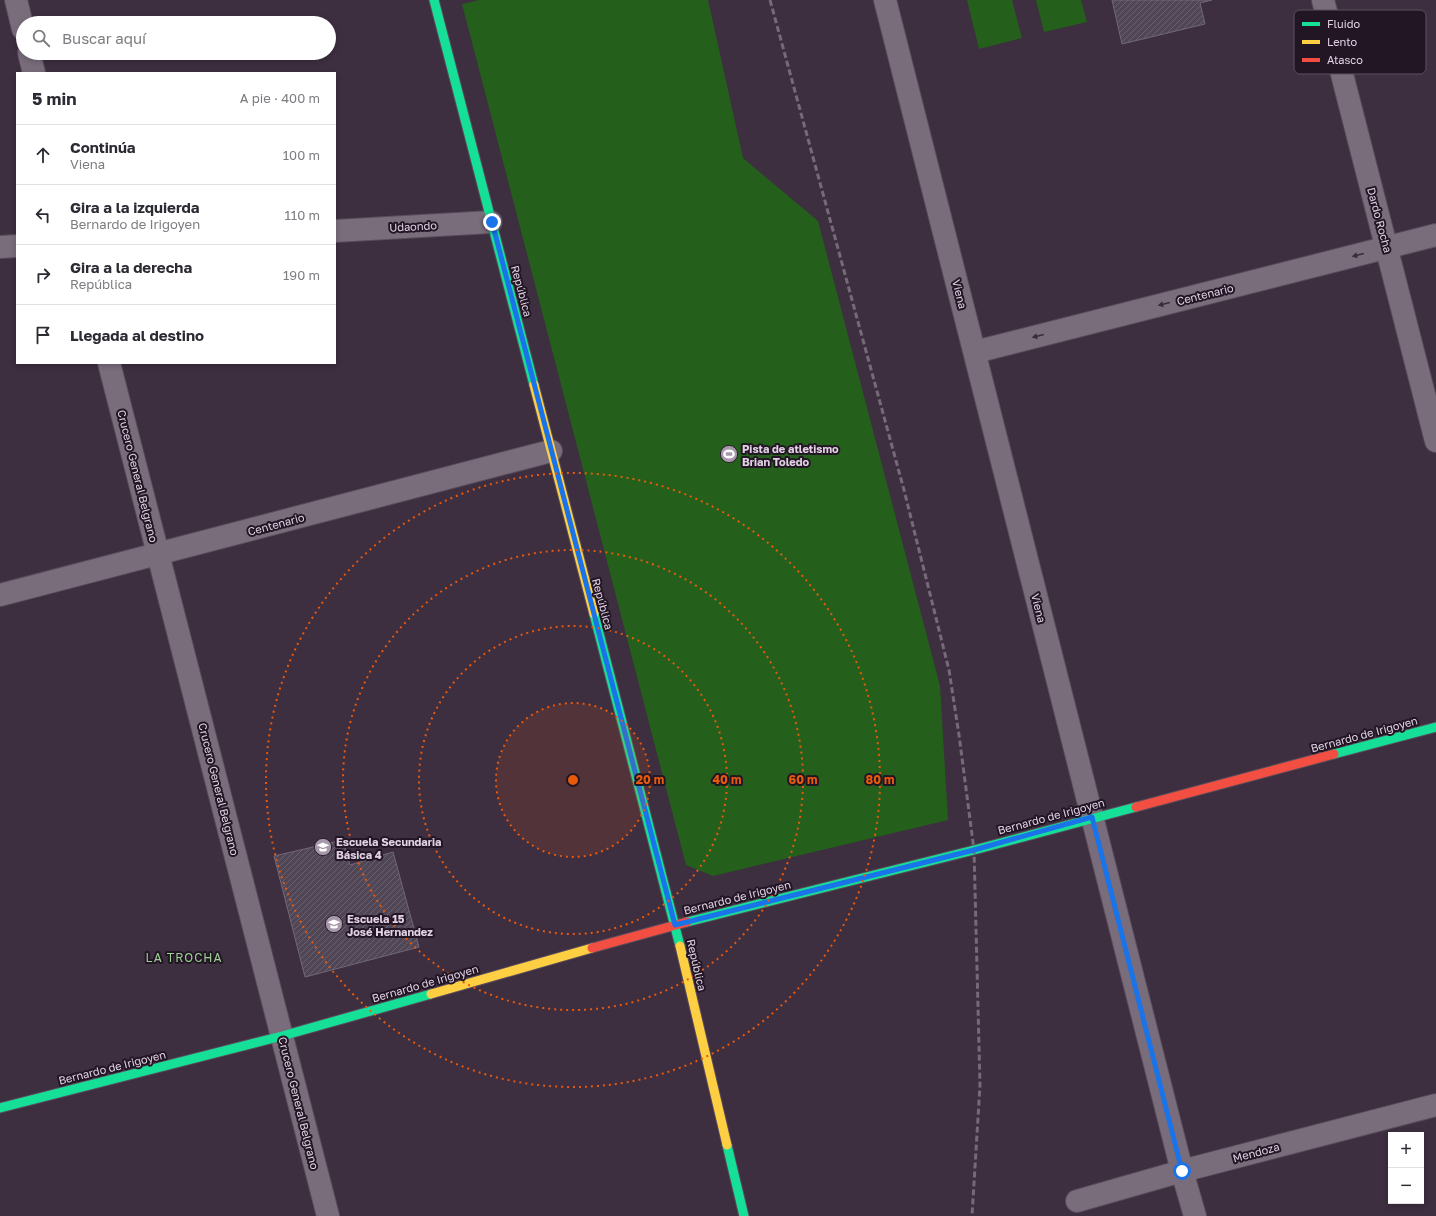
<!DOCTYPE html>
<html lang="es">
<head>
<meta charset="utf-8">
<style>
  body { margin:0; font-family:"Golos Text",sans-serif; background:#f7f7f7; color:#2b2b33 }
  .controls { position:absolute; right:12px; bottom:12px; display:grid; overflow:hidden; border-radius:0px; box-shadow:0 2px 6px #0003 }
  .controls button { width:36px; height:36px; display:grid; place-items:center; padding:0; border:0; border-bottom:1px solid #e1e1e2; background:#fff; color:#2b2b33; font:20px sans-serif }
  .stop { position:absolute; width:12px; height:12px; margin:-9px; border:3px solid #1a73e8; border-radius:50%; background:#fff }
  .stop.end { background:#1a73e8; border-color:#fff; box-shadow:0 1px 4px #0008 }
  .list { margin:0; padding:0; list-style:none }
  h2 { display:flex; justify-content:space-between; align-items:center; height:52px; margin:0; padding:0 16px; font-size:17px }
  h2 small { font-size:13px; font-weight:400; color:#7c7c81 }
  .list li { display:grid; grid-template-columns:26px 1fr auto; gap:12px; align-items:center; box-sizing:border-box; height:60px; padding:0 16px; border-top:1px solid #e1e1e2 }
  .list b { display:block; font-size:15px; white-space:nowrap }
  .list p { margin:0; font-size:13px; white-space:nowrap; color:#7c7c81 }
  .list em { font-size:13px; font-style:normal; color:#7c7c81 }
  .icon { flex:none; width:22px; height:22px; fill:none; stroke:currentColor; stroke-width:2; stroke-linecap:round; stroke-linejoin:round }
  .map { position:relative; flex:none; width:1436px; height:1216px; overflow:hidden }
  .search { position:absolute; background:#fff; box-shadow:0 2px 6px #0003; left:16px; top:16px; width:320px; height:44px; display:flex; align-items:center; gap:10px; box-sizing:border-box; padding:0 14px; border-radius:22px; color:#7c7c81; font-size:15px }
  .panel { position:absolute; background:#fff; box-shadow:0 2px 6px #0003; left:16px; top:72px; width:320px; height:292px; border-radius:0px }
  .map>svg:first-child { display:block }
  .garden { fill:#24601b }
  .building { fill:url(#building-hatch); stroke:#716778 }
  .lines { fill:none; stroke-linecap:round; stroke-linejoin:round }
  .street-casing { stroke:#594c5b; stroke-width:24 }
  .fast-casing { stroke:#594c5b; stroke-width:11 }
  .slow-casing { stroke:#594c5b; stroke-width:11 }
  .jam-casing { stroke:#594c5b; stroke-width:11 }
  .street { stroke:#796d7c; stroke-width:22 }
  .fast { stroke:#16e098; stroke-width:9 }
  .slow { stroke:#ffcf43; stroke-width:9 }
  .jam { stroke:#f24e42; stroke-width:9 }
  .rail { stroke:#766a78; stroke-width:3; stroke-dasharray:6 3; stroke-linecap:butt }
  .oneway { fill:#382c3a }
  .route { stroke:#1a73e8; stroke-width:5 }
  .ring { fill:none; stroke:#e8590c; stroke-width:2; stroke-dasharray:2 4 }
  .labels { text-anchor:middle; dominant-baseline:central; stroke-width:4; stroke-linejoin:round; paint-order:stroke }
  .street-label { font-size:11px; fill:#e2d1e5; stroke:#221624 }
  .poi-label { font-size:11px; font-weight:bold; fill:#e2d1e5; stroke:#221624; text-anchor:start }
  .neighbourhood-label { font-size:12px; letter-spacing:1px; fill:#9bcf93; stroke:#221624 }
  .key { fill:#221624; stroke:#5c4e5e; stroke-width:1 }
  .key-label { font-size:11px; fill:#e2d1e5 }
  .centre { fill:#e8590c; stroke:#221624; stroke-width:2 }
  .ring-label { font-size:12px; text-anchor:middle; font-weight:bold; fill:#e8590c; stroke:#221624; stroke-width:4; stroke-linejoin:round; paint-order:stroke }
</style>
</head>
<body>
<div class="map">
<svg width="1436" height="1216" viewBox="0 0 1436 1216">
  <defs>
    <pattern id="building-hatch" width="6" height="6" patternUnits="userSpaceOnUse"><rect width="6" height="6" fill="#504655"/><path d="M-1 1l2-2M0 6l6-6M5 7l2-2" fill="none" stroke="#69606d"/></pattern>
  </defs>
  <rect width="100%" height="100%" fill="#3d2e40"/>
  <g class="garden">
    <polygon points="479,0 708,0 743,158 818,221 940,686 948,820 713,876 686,865 462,4"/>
    <polygon points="967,0 1012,0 1022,38 979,49"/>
    <polygon points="1036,0 1081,0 1087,22 1044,32"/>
  </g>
  <g class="building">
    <polygon points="1112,0 1212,0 1200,3 1205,24 1122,44"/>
    <polygon points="343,840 350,865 393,852 419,947 305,977 274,856"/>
  </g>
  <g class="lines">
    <defs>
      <g id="street">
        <polyline points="16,0 23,29"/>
        <polyline points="885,0 1182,1171 1195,1216"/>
        <polyline points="1323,0 1436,441"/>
        <polyline points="29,53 34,73"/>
        <polyline points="335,231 491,222"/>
        <polyline points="0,247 17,246"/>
        <polyline points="975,352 1436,235"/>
        <polyline points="109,363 328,1216"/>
        <polyline points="0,595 551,451"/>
        <polyline points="1077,1201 1182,1171 1436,1105"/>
      </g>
      <g id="fast">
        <polyline points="434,0 534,385"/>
        <polyline points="594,614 680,946"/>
        <polyline points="1334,754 1436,727"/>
        <polyline points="687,922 974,850 1136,807"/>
        <polyline points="0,1108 282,1036 431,994"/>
        <polyline points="727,1145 744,1216"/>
      </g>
      <g id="slow">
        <polyline points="534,385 594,614"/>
        <polyline points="680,946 727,1145"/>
        <polyline points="431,994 592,948"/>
      </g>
      <g id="jam">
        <polyline points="1136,807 1334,754"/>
        <polyline points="592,948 687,922"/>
      </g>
    </defs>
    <use href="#street" class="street-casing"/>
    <use href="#fast" class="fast-casing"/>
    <use href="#slow" class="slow-casing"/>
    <use href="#jam" class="jam-casing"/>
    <use href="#street" class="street"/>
    <use href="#fast" class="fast"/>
    <use href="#slow" class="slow"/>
    <use href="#jam" class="jam"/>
    <polyline class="rail" points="770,0 904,490 949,670 959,735 974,850 980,1085 972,1216"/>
  </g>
  <defs><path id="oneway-solid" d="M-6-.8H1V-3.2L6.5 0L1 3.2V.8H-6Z"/></defs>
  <g class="oneway">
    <use href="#oneway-solid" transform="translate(1358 255) rotate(166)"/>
    <use href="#oneway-solid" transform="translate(1164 304) rotate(166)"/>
    <use href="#oneway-solid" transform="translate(1038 336) rotate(166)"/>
  </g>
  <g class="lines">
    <polyline class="route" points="492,222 675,925 974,850 1092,817 1182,1171"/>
  </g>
  <circle cx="573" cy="780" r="77" fill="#e8590c" fill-opacity=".12"/>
  <g class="ring">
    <circle cx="573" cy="780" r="77"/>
    <circle cx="573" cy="780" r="154"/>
    <circle cx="573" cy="780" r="230"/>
    <circle cx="573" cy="780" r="307"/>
  </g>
  <defs>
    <symbol id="stadium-disc" viewBox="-11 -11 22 22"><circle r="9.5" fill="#a898ab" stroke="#221624"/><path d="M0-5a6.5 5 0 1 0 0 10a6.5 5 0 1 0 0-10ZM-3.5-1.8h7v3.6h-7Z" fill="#fff"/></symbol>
    <symbol id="school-disc" viewBox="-11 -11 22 22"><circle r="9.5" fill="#a898ab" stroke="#221624"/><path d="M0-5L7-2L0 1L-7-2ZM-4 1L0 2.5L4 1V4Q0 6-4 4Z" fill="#fff"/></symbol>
  </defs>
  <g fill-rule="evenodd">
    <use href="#stadium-disc" x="719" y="444" width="20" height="20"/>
    <use href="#school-disc" x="313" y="837" width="20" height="20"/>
    <use href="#school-disc" x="324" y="914" width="20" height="20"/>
  </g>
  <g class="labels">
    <g class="street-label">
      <text transform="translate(1380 220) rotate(75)">Dardo Rocha</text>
      <text transform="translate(413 226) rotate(-3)">Udaondo</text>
      <text transform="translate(522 291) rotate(75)">República</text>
      <text transform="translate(960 294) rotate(76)">Viena</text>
      <text transform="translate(1205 294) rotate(-14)">Centenario</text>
      <text transform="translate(138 476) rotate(76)">Crucero General Belgrano</text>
      <text transform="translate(276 524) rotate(-15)">Centenario</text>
      <text transform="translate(603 604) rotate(75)">República</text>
      <text transform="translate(1039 608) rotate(76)">Viena</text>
      <text transform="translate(1364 734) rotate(-15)">Bernardo de Irigoyen</text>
      <text transform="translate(219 789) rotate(76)">Crucero General Belgrano</text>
      <text transform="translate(1051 816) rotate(-15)">Bernardo de Irigoyen</text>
      <text transform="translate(737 897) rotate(-14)">Bernardo de Irigoyen</text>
      <text transform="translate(697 965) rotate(77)">República</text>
      <text transform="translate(425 983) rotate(-16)">Bernardo de Irigoyen</text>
      <text transform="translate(112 1067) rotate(-14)">Bernardo de Irigoyen</text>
      <text transform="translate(299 1103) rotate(76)">Crucero General Belgrano</text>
      <text transform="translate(1256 1152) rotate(-15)">Mendoza</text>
    </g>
    <g class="poi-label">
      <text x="742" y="448">Pista de atletismo<tspan x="742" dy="13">Brian Toledo</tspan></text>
      <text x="336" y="841">Escuela Secundaria<tspan x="336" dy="13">Básica 4</tspan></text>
      <text x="347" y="918">Escuela 15<tspan x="347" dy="13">José Hernandez</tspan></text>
    </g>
    <g class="neighbourhood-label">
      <text x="184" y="957">LA TROCHA</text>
    </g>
  </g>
  <rect x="1294" y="10" width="132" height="64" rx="6" class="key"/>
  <rect x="1302" y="22" width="18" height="4" fill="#16e098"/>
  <rect x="1302" y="40" width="18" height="4" fill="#ffcf43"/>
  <rect x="1302" y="58" width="18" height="4" fill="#f24e42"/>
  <g class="key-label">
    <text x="1327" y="28">Fluido</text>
    <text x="1327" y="46">Lento</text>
    <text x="1327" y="64">Atasco</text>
  </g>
  <circle cx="573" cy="780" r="6" class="centre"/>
  <g class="ring-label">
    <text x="650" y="784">20 m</text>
    <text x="727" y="784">40 m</text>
    <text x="803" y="784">60 m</text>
    <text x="880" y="784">80 m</text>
  </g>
</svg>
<div class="controls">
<button>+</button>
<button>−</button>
</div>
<div class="stop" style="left:1182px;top:1171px"></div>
<div class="stop end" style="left:492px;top:222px"></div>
<div class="search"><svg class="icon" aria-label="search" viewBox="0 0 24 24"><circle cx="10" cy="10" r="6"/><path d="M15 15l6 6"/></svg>Buscar aquí</div>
<section class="panel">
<h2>5 min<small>A pie · 400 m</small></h2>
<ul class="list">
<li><svg class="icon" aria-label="ahead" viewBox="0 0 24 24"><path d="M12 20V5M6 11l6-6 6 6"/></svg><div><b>Continúa</b><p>Viena</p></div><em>100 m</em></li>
<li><svg class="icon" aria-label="left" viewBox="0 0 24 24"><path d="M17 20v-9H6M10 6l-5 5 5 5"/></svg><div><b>Gira a la izquierda</b><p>Bernardo de Irigoyen</p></div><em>110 m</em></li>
<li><svg class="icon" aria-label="right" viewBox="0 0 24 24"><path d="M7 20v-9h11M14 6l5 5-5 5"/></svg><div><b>Gira a la derecha</b><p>República</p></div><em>190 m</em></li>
<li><svg class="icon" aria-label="arrive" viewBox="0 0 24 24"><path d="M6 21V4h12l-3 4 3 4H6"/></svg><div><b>Llegada al destino</b></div></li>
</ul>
</section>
</div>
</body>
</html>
